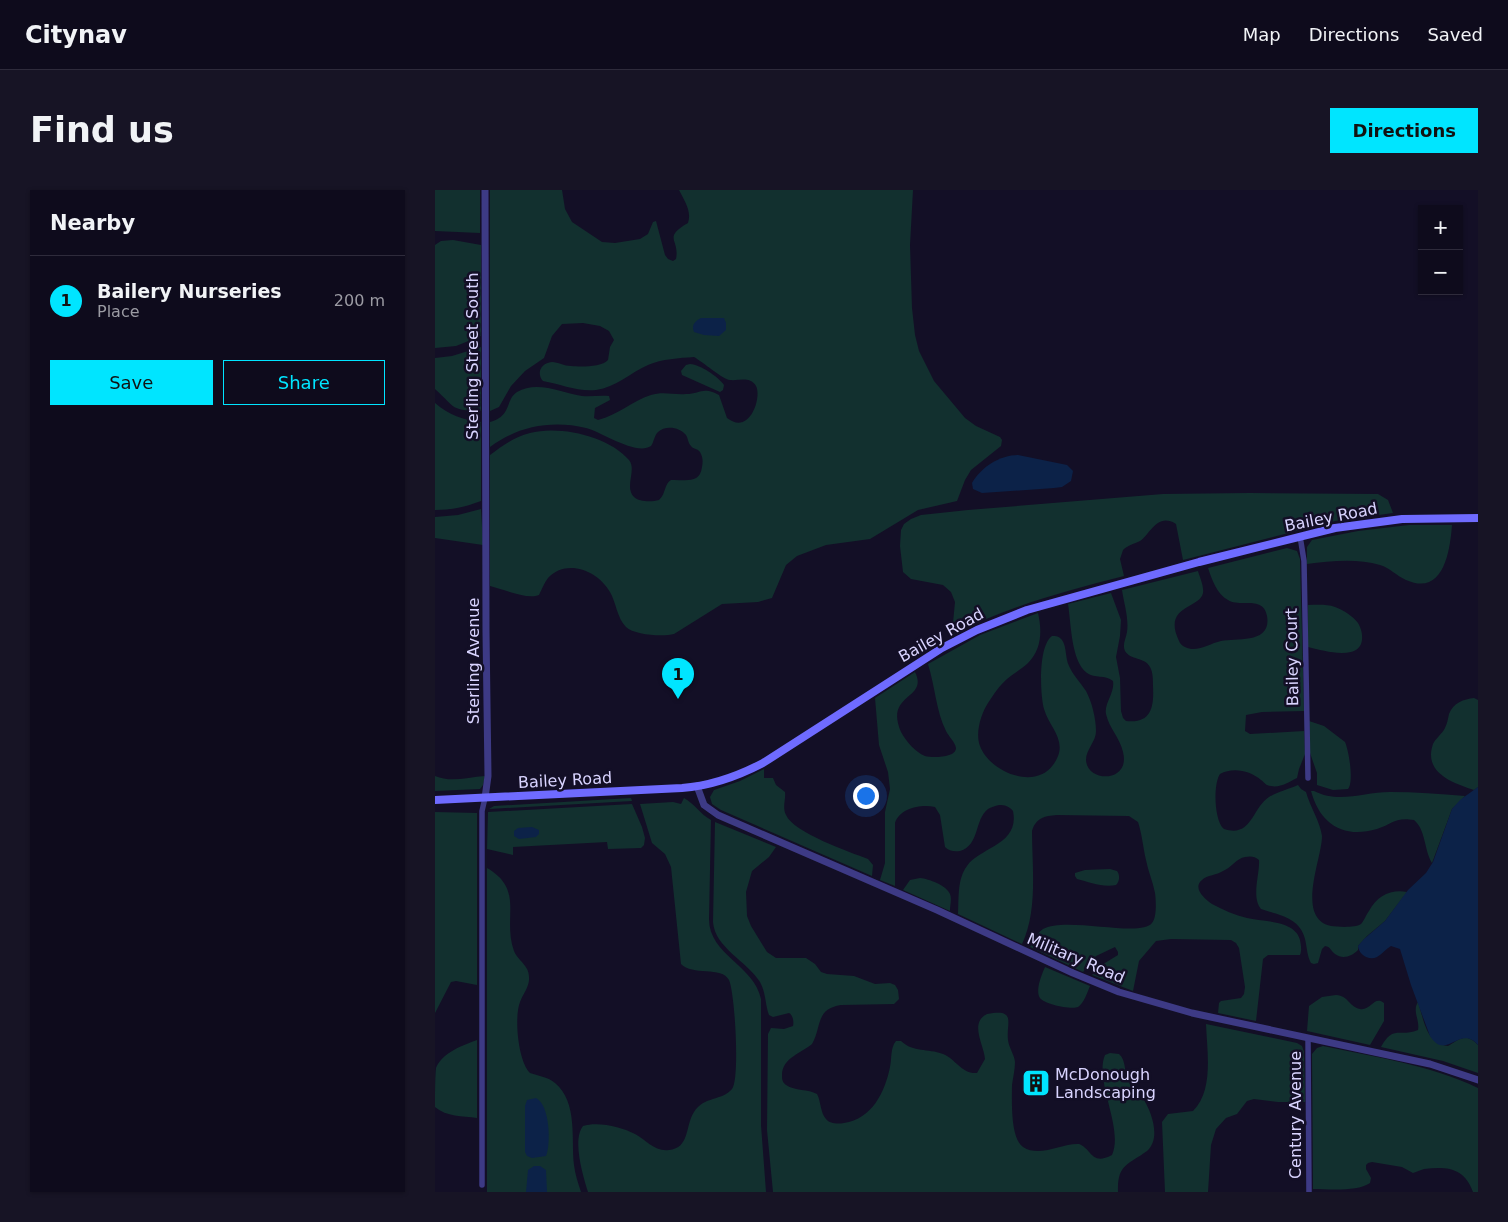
<!DOCTYPE html>
<html lang="en">
<head>
<meta charset="utf-8">
<style>
  body { margin:0; font-family:"DejaVu Sans",sans-serif; background:#171425; color:#f1f3f6 }
  .controls { position:absolute; right:15px; top:15px; display:grid; overflow:hidden; border-radius:0px; box-shadow:0 1px 4px #0004 }
  .controls button { width:45px; height:45px; display:grid; place-items:center; padding:0; border:0; border-bottom:1px solid #2e2b3b; background:#0e0b1c; color:#f1f3f6; font:25px sans-serif }
  .you { position:absolute; left:430px; top:605px; width:18px; height:18px; margin:-12px; border:4px solid #fff; border-radius:50%; background:#1a73e8; box-shadow:0 0 0 8px #1a73e833 }
  .badge { display:grid; place-items:center; width:32px; height:32px; border-radius:50%; background:#00e5ff; color:#111; font-size:16px; font-weight:700 }
  .pin { position:absolute; translate:-50% -41px; filter:drop-shadow(0 1px 2px #0008) }
  .pin::after { content:''; position:absolute; top:26px; width:18px; height:15px; background:inherit; clip-path:polygon(0 0,100% 0,50% 100%) }
  .list { margin:0; padding:0; list-style:none }
  h2 { display:flex; justify-content:space-between; align-items:center; height:65px; margin:0; padding:0 20px; font-size:21px }
  h2 small { font-size:16px; font-weight:400; color:#9b9ba3 }
  .list li { display:grid; grid-template-columns:32px 1fr auto; gap:15px; align-items:center; box-sizing:border-box; height:90px; padding:0 20px; border-top:1px solid #2e2b3b }
  .list b { display:block; font-size:19px; white-space:nowrap }
  .list p { margin:0; font-size:16px; white-space:nowrap; color:#9b9ba3 }
  .list em { font-size:16px; font-style:normal; color:#9b9ba3 }
  .actions { display:flex; gap:10px; padding:15px 20px }
  .actions a { flex:1; padding:11px 0; border:1px solid #00e5ff; border-radius:0px; text-align:center; font-size:18px; color:#00e5ff }
  .actions .main { background:#00e5ff; color:#111 }
  .map { position:relative; flex:none; width:1043px; height:1002px; overflow:hidden; border-radius:0px }
  header { display:flex; align-items:center; gap:30px; box-sizing:border-box; height:70px; padding:0 25px; background:#0e0b1c; border-bottom:1px solid #2e2b3b }
  header strong { font-size:24px }
  nav { display:flex; gap:28px; margin-inline-start:auto; font-size:18px }
  .intro { display:flex; align-items:center; justify-content:space-between; box-sizing:border-box; height:120px; padding:0 30px }
  h1 { margin:0; font-size:35px }
  .button { padding:12px 22px; border-radius:0px; background:#00e5ff; color:#111; font-size:18px; font-weight:700 }
  main { display:flex; gap:30px; padding:0 30px }
  aside { flex:1; background:#0e0b1c; border-radius:0px; box-shadow:0 1px 4px #0004 }
  .map>svg:first-child { display:block }
  .green { fill:#12302f }
  .water { fill:#0c2248 }
  .lines { fill:none; stroke-linecap:round; stroke-linejoin:round }
  .minor { stroke:#3d3a85; stroke-width:5.5 }
  .tertiary { stroke:#3d3a85; stroke-width:7 }
  .secondary { stroke:#6f6bff; stroke-width:8 }
  .labels { text-anchor:middle; dominant-baseline:central; stroke-width:5; stroke-linejoin:round; paint-order:stroke }
  .street-label { font-size:16px; fill:#d9d4ff; stroke:#130f26 }
  .poi-label { font-size:16px; fill:#d9d4ff; stroke:#130f26; text-anchor:start }
</style>
</head>
<body>
<header>
<strong>Citynav</strong>
<nav><a>Map</a><a>Directions</a><a>Saved</a></nav>
</header>
<div class="intro"><h1>Find us</h1><a class="button">Directions</a></div>
<main>
<aside>
<h2>Nearby<small></small></h2>
<ul class="list">
<li><span class="badge">1</span><div><b>Bailery Nurseries</b><p>Place</p></div><em>200 m</em></li>
</ul>
<div class="actions"><a class="main">Save</a><a>Share</a></div>
</aside>
<div class="map">
<svg width="1043" height="1002" viewBox="0 0 1043 1002">
  <rect width="100%" height="100%" fill="#130f26"/>
  <g class="green">
    <polygon points="0,0 45,0 45,43 0,41"/>
    <path d="M55 0H127L130 19 137 32 167 52 180 53 205 49 213 44 218 32 221 31 230 65 233 69 238 71 241 69C245 49 227 48 253 33 257 21 249 10 244 0H478L475 55 477 118 480 145 484 161 499 191 530 228 541 236 565 247 567 250 566 256 536 280 530 290 522 311 483 320 435 349 391 355 362 366 351 375 337 408 323 412 287 414 239 444C228 447 199 445 191 437 182 428 181 412 175 402 163 381 132 368 113 388 109 393 107 399 104 405 92 410 68 399 55 396V265C67 256 79 247 95 243 124 235 174 246 194 270 202 280 189 297 199 307 204 312 217 312 224 310 231 304 229 294 236 290 248 289 265 295 267 277 268 272 268 267 265 262 262 258 258 259 256 256 253 253 253 248 251 245 245 237 230 235 223 242 219 246 219 252 216 256 201 266 167 242 151 238 117 230 83 236 55 257V232C77 226 70 210 82 202 102 190 127 203 147 206 156 207 165 205 174 206L175 210 160 218 159 228 163 230C183 225 197 211 216 205 228 201 238 205 251 204 265 204 268 196 284 205L292 228C315 246 327 207 321 196 315 186 304 191 295 190 287 189 268 172 259 167 244 168 227 169 213 175 195 183 181 197 161 200 143 202 125 194 108 191 101 183 106 173 117 172 123 172 129 176 136 176 146 177 167 177 173 170L175 157 179 150 174 141 165 136 148 133 127 134 117 146 109 168 90 181 76 196 64 217 55 221Z"/>
    <polygon points="18,50 46,55 46,146 21,156 0,158 0,55 6,51"/>
    <path d="M46 157V221C15 220 22 219 0 199V168L17 166Z"/>
    <path d="M255 174C266 175 282 186 289 195L288 200 285 202 247 185 246 181 251 175Z"/>
    <path d="M0 213C14 225 28 230 46 232V311C30 317 17 320 0 320Z"/>
    <path d="M815 303 943 304 953 310 958 323 900 331 748 370 741 334C722 322 715 345 705 351 699 354 693 355 688 360L685 369 689 386C631 401 573 416 519 444L518 433 520 412 516 402 508 395 476 389 468 382 465 356 466 340 469 334 476 329 486 325 533 320 728 304Z"/>
    <polygon points="46,319 48,355 0,348 0,327 23,325"/>
    <path d="M974 335H1017C1015 360 1009 407 971 390 962 386 955 378 945 375 922 368 895 371 872 374V357L877 350 923 341Z"/>
    <path d="M852 358 862 361 865 369 869 521 827 522 811 525 810 541 815 544 869 541 870 564 864 579 862 588C854 592 845 598 836 596 831 596 829 592 826 590 815 580 797 577 785 584 778 594 779 631 789 639 817 648 817 618 834 607 842 602 854 599 863 595L866 599 871 602C875 617 885 631 887 646 887 669 860 728 896 736 903 737 920 738 926 734 929 731 931 725 934 721 942 706 956 699 972 702L950 731 932 746 923 756V760C917 766 908 770 900 764 895 760 896 757 890 756L887 759 883 773 879 774 876 773C872 766 872 757 870 749 865 728 844 725 826 719 816 707 825 684 824 670 820 666 815 666 810 667 802 668 796 678 788 681 782 685 772 685 767 690 757 698 770 709 777 714 788 720 800 725 812 728 828 732 860 730 865 750 866 756 867 760 865 765H833L828 769 821 831 783 823 784 813 786 811 806 808 809 804 810 797 804 758 801 753 796 750 736 749 721 751 704 771 698 801 657 785 665 776 683 765V762L680 757 661 766 648 782 595 757C598 751 602 743 608 739 631 726 706 748 717 733 722 727 721 710 720 703 718 692 713 681 711 670 708 657 707 644 703 632L694 626 622 625C609 626 601 628 597 641 597 677 603 720 587 754L523 724C524 709 522 689 532 676 545 657 585 655 578 621 574 616 570 615 564 615 560 616 556 617 553 619 539 630 545 655 525 661 519 662 514 661 510 657L505 625 500 617C486 614 465 618 460 633V696L445 690 450 673V622L455 599 453 582 444 555 440 508 480 482C494 510 449 503 466 542 471 551 480 562 490 566 497 568 521 568 521 558 520 552 514 547 511 541 501 521 500 496 493 474L545 445 603 423C607 440 607 459 593 473 587 479 579 483 572 489 564 496 559 504 553 513 546 524 540 543 545 556 554 581 599 601 618 575 635 552 615 539 609 519 605 504 603 456 617 446 621 446 624 446 627 450 632 457 630 468 634 476 638 485 645 492 651 501 657 512 661 529 661 541 661 552 651 559 651 570 652 593 696 593 688 562 685 548 674 538 671 524 669 513 680 503 678 491 670 484 660 489 652 483 636 472 636 432 633 414L676 403 686 430 685 446 681 467 685 488 686 521 688 528 691 531C717 534 719 516 718 496 718 490 718 482 715 477 710 467 695 470 690 461 687 455 691 448 692 442 694 428 689 414 687 400L763 381C765 388 769 396 768 403 765 419 727 415 744 451 746 456 751 458 756 459 767 460 776 453 786 451 802 448 837 454 832 426 828 405 805 418 793 410 782 404 777 390 773 378Z"/>
    <path d="M873 415C881 415 892 414 900 417 908 420 918 426 923 433 929 443 930 459 916 462 902 465 886 460 873 457Z"/>
    <path d="M1039 508 1043 510V597L1039 600C1018 593 988 583 998 554 1001 548 1007 544 1010 538 1012 534 1013 529 1014 524 1018 513 1029 509 1039 508Z"/>
    <path d="M874 531 889 536 910 552C914 561 919 592 913 599L898 600 882 595V583L875 563Z"/>
    <path d="M329 579V588H338L341 595 350 602C351 610 347 617 351 625 359 643 415 662 433 669L438 675 437 686 286 620 277 614 275 607 279 600 305 591Z"/>
    <path d="M0 586C16 593 33 587 50 586L48 595 45 599 0 601Z"/>
    <path d="M876 601H879C904 614 929 602 955 602 980 602 1005 604 1030 606L1017 619 997 673C989 660 991 640 979 630 959 627 958 634 942 639 908 649 885 634 876 601Z"/>
    <polygon points="196,608 197,611 54,619 59,616"/>
    <path d="M249 608C260 614 265 624 276 630L274 729C274 765 319 775 326 809V935L331 1002H153C148 986 137 950 148 936 163 931 187 937 200 944 211 950 220 962 234 960 255 958 250 936 259 922 269 906 287 911 297 899 305 890 300 803 294 790 287 776 257 786 246 774L236 677 230 664 217 653 205 614 238 612 246 614Z"/>
    <polygon points="197,614 207,637 210,648 209,655 206,658 173,659 172,652 78,657 78,665 52,659 53,622"/>
    <polygon points="0,622 42,623 42,795 21,791 16,792 0,823"/>
    <path d="M280 632 341 657 334 667 317 681 311 702 312 726 316 736 332 762 341 768H371L380 774 386 782 392 784 419 786 440 794 455 793 460 795 463 800 464 809 459 814 406 815C380 819 387 837 377 854 366 863 348 868 347 884 347 889 347 892 351 895 360 901 373 899 382 904 386 911 385 922 391 929 395 934 403 934 409 933 437 929 450 902 455 877 457 869 455 858 461 851H466C479 863 492 858 508 864 521 869 526 884 542 883L550 869C549 855 534 833 552 824 582 818 571 833 573 850 574 858 579 864 580 872 580 880 578 887 577 895 577 910 575 948 588 957 605 968 627 953 644 954 657 959 656 976 677 965 689 938 659 891 670 865L675 863 684 864C692 871 688 883 695 892 699 898 705 903 709 910 717 923 726 949 712 961 693 975 682 974 683 1002H338L332 940 333 844 336 838 349 839 358 836C359 832 358 825 354 823L338 827 334 825C330 814 331 803 325 792 312 771 280 758 278 732Z"/>
    <path d="M52 678C90 700 67 727 79 761 83 771 94 775 94 787 95 796 88 804 85 812 79 827 83 871 95 883 104 886 113 887 120 893 143 912 136 949 139 975 140 984 143 993 146 1002H52Z"/>
    <path d="M675 679 682 681C685 685 685 691 681 695 668 698 654 692 642 689L640 686V683L650 680Z"/>
    <path d="M485 688C494 689 511 695 515 704 517 709 515 715 515 721L468 700 475 690Z"/>
    <path d="M610 777 655 796C652 803 649 813 643 817 636 820 609 814 605 808 600 800 607 784 610 777Z"/>
    <path d="M901 805C914 806 914 817 925 819 936 821 939 805 949 813V831L935 855 872 841 874 816 887 807Z"/>
    <path d="M983 812C989 830 991 854 1013 856 1025 849 1031 842 1043 855V883L1008 871 946 857C959 834 964 848 983 840 985 830 977 821 983 812Z"/>
    <path d="M771 834 862 853 867 856 869 862 870 912H843L819 909 812 911 802 924 791 928 781 939 776 955 773 1002H730L727 932 733 924 758 921C779 900 772 861 771 834Z"/>
    <path d="M42 850V928C27 926 12 927 0 917 0 907 0 887 1 878 7 863 28 855 42 850Z"/>
    <path d="M888 856C940 867 995 875 1043 898V1002H1038C1030 978 1012 976 989 979 985 980 982 982 978 983L967 977 937 972 933 973 931 975V979L936 988 935 993C922 1002 894 999 878 999L877 864 882 858Z"/>
  </g>
  <g class="water">
    <path d="M266 128H289L291 133V140L284 146 269 145 259 142C256 135 260 131 266 128Z"/>
    <path d="M583 265 632 275 638 281 636 291 627 297 619 298 547 303 538 299 537 293C546 277 565 265 583 265Z"/>
    <path d="M1043 597V855C1024 834 1012 872 995 846L976 795 965 759 956 756C951 759 947 764 942 767 934 771 924 765 923 756L929 749 950 731 973 700 991 683 998 672 1017 619 1025 610Z"/>
    <polygon points="97,637 104,640 104,644 101,647 84,649 79,646 79,641 83,638"/>
    <path d="M101 908C115 915 116 954 111 966L97 968 92 966 90 962V916L92 910Z"/>
    <polygon points="99,976 105,976 111,980 112,1002 91,1002 93,980"/>
  </g>
  <g class="lines">
    <g class="minor">
      <polyline points="865,346 869,371 873,588"/>
      <polyline points="873,848 874,1002"/>
      <polyline points="47,995 47,621 50,608"/>
    </g>
    <g class="tertiary">
      <polyline points="50,0 51,442 53,586 50,608"/>
      <polyline points="262,596 269,615 283,625 502,720 638,783 684,802 757,823 995,874 1043,890"/>
    </g>
    <path class="secondary" d="M0 610 247 598C275 596 303 586 328 573L507 458 542 440 592 420 764 372 900 338 967 329 1043 328"/>
  </g>
  <defs>
    <symbol id="building-square" viewBox="-11 -11 22 22"><rect x="-9" y="-9" width="18" height="18" rx="4" fill="#00e5ff" stroke="#130f26"/><path d="M-4-6H4V6H1V3H-1V6H-4ZM-2.5-4.3h1.7v1.8h-1.7ZM.8-4.3h1.7v1.8H.8ZM-2.5-1h1.7V.8h-1.7ZM.8-1h1.7V.8H.8Z" fill="#111"/></symbol>
  </defs>
  <g fill-rule="evenodd">
    <use href="#building-square" x="585" y="877" width="32" height="32"/>
  </g>
  <g class="labels">
    <g class="street-label">
      <text transform="translate(37 166) rotate(-90)">Sterling Street South</text>
      <text transform="translate(896 327) rotate(-11)">Bailey Road</text>
      <text transform="translate(506 445) rotate(-29)">Bailey Road</text>
      <text transform="translate(857 467) rotate(-91)">Bailey Court</text>
      <text transform="translate(38 471) rotate(-90)">Sterling Avenue</text>
      <text transform="translate(130 590) rotate(-3)">Bailey Road</text>
      <text transform="translate(641 768) rotate(23)">Military Road</text>
      <text transform="translate(860 925) rotate(-90)">Century Avenue</text>
    </g>
    <g class="poi-label">
      <text x="620" y="884">McDonough<tspan x="620" dy="18">Landscaping</tspan></text>
    </g>
  </g>
</svg>
<div class="controls">
<button>+</button>
<button>−</button>
</div>
<div class="you"></div>
<div class="pin badge" style="left:243px;top:509px">1</div>
</div>
</main>
</body>
</html>
